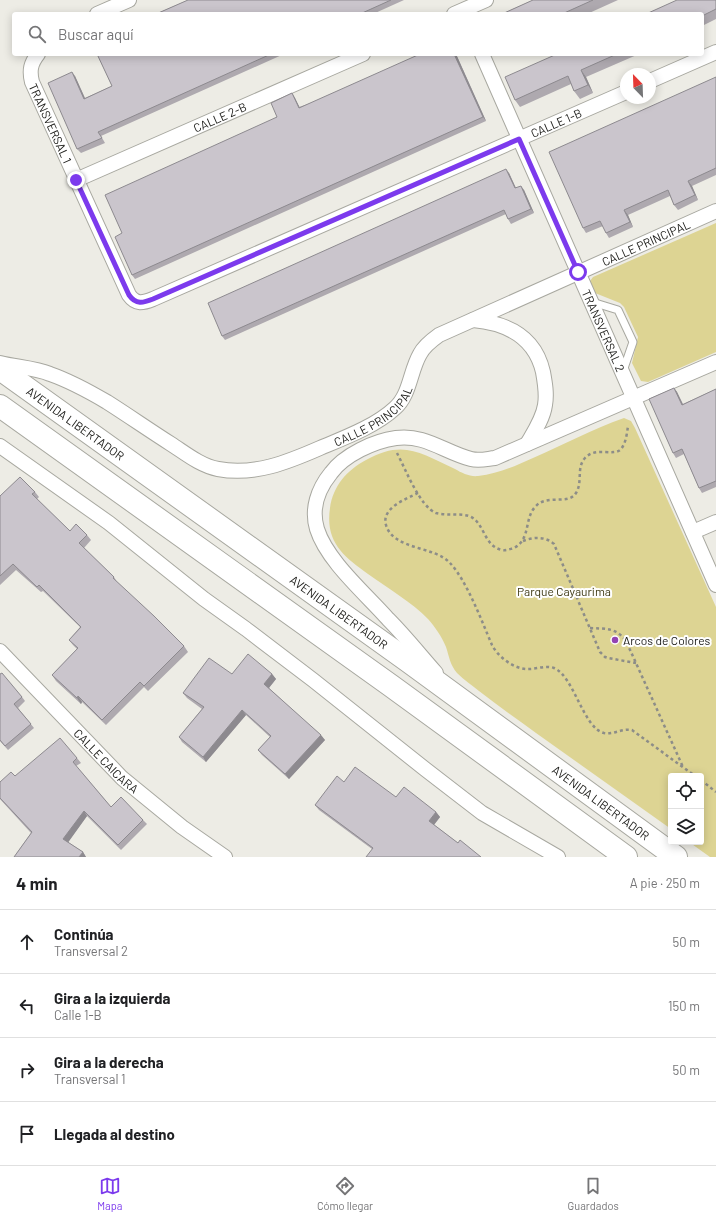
<!DOCTYPE html>
<html lang="es">
<head>
<meta charset="utf-8">
<style>
  body { margin:0; font-family:Barlow,sans-serif; background:#f6f6f6; color:#202124 }
  .controls { position:absolute; right:12px; bottom:12px; display:grid; overflow:hidden; border-radius:4px; box-shadow:0 2px 10px #0003 }
  .controls button { width:36px; height:36px; display:grid; place-items:center; padding:0; border:0; border-bottom:1px solid #e0e0e0; background:#fff; color:#202124; font:20px sans-serif }
  .compass { position:absolute; left:620px; top:68px; width:36px; height:36px; border-radius:50%; background:#fff; box-shadow:0 2px 10px #0003; rotate:337deg }
  .stop { position:absolute; width:12px; height:12px; margin:-9px; border:3px solid #7c3aed; border-radius:50%; background:#fff }
  .stop.end { background:#7c3aed; border-color:#fff; box-shadow:0 1px 4px #0008 }
  .list { margin:0; padding:0; list-style:none }
  h2 { display:flex; justify-content:space-between; align-items:center; height:52px; margin:0; padding:0 16px; font-size:17px }
  h2 small { font-size:13px; font-weight:400; color:#757577 }
  .list li { display:grid; grid-template-columns:26px 1fr auto; gap:12px; align-items:center; box-sizing:border-box; height:64px; padding:0 16px; border-top:1px solid #e0e0e0 }
  .list b { display:block; font-size:15px; white-space:nowrap }
  .list p { margin:0; font-size:13px; white-space:nowrap; color:#757577 }
  .list em { font-size:13px; font-style:normal; color:#757577 }
  .icon { flex:none; width:22px; height:22px; fill:none; stroke:currentColor; stroke-width:2; stroke-linecap:round; stroke-linejoin:round }
  .map { position:relative; flex:none; width:716px; height:857px; overflow:hidden }
  .search { position:absolute; background:#fff; box-shadow:0 2px 10px #0003; left:12px; right:12px; top:12px; height:44px; display:flex; align-items:center; gap:10px; box-sizing:border-box; padding:0 14px; border-radius:4px; color:#757577; font-size:15px }
  .sheet { height:308px; background:#fff }
  nav { display:flex; justify-content:space-around; align-items:center; box-sizing:border-box; height:56px; border-top:1px solid #e0e0e0; background:#fff; font-size:11px; color:#757577 }
  nav a { display:grid; justify-items:center; gap:2px }
  nav .on { color:#7c3aed }
  .map>svg:first-child { display:block }
  .green { fill:#ddd493 }
  .lines { fill:none; stroke-linecap:round; stroke-linejoin:round }
  .service-casing { stroke:#a8a8a0; stroke-width:9 }
  .minor-casing { stroke:#a8a8a0; stroke-width:16 }
  .primary-casing { stroke:#a8a8a0; stroke-width:24 }
  .path { stroke:#8d8d88; stroke-width:2.5; stroke-dasharray:3 3; stroke-linecap:butt }
  .service { stroke:#fff; stroke-width:7 }
  .minor { stroke:#fff; stroke-width:14 }
  .primary { stroke:#fff; stroke-width:22 }
  .wall { fill:#aea9af }
  .shaded-wall { fill:#8d8a8f }
  .building { fill:#cac5cc; stroke:#8d8a8f }
  .route { stroke:#7c3aed; stroke-width:5 }
  .poi-dot { fill:#9343b3; stroke:#fff; stroke-width:1.5 }
  .labels { text-anchor:middle; dominant-baseline:central; stroke-width:4; stroke-linejoin:round; paint-order:stroke }
  .street-label { font-size:12px; fill:#20201d; stroke:#fff }
  .park-label { font-size:12px; fill:#3c3711; stroke:#fff }
  .poi-label { font-size:12px; fill:#20201d; stroke:#fff; text-anchor:start }
</style>
</head>
<body>
<div class="map">
<svg width="716" height="857" viewBox="0 0 716 857">
  <rect width="100%" height="100%" fill="#edece5"/>
  <g class="green">
    <polygon points="716,223 716,352 648,382 641,381 632,363 638,337 624,307 620,303 595,293 590,281 593,277"/>
    <path d="M624 418 631 421 635 428 716 607V857H710L689 842H701V776H671V829C626 797 581 765 536 733 517 719 498 706 479 691 472 685 464 680 457 673 450 665 449 656 446 647 442 637 435 627 428 619 413 603 386 587 368 574 343 556 325 542 330 508 333 486 347 470 366 460 403 439 421 453 455 469 462 473 470 477 478 476 498 474 515 466 533 458 563 445 593 429 624 418Z"/>
  </g>
  <g class="lines">
    <defs>
      <polyline id="service" points="592,302 618,310 633,342 623,371"/>
      <g id="minor">
        <polyline points="97,14 129,0"/>
        <polyline points="454,14 486,0"/>
        <path id="s1" d="M38 54C31 63 29 70 32 82L129 295C136 305 143 303 153 299L626 92"/>
        <path id="s2" d="M482 54 716 585"/>
        <polyline points="650,81 716,52"/>
        <path id="s3" d="M76 180 363 54"/>
        <path d="M473 320C507 323 535 337 543 372 545 383 547 394 545 405 543 419 534 432 527 444"/>
        <path id="s4" d="M0 363C16 367 35 368 50 374 70 381 90 392 107 402 129 416 149 430 171 444 185 453 201 466 218 469 254 476 288 462 320 448 344 438 376 426 395 408 410 395 410 371 420 354 424 346 432 340 439 335L716 211"/>
        <polyline points="0,446 109,523 204,599 246,629 313,680 425,769 482,813 558,857"/>
        <polyline points="693,532 716,522"/>
        <path id="s5" d="M0 651 122 778 182 827 225 857"/>
        <path d="M436 673C420 655 405 636 388 619 366 594 327 561 317 529 311 509 318 489 331 473 344 455 374 441 396 438 425 434 444 452 471 459 479 461 486 459 495 458L716 362"/>
      </g>
      <g id="primary">
        <path id="s6" d="M0 369 408 661 676 857"/>
        <polyline points="0,406 390,685 626,857"/>
      </g>
    </defs>
    <use href="#service" class="service-casing"/>
    <use href="#minor" class="minor-casing"/>
    <use href="#primary" class="primary-casing"/>
    <g class="path">
      <path d="M397 453C405 468 420 507 436 513 447 516 459 513 469 516 485 522 483 546 502 550 506 551 510 549 514 548 531 539 524 519 535 507 547 493 568 506 576 493 583 482 576 468 585 458 596 446 614 457 621 449 626 443 627 433 628 426"/>
      <path d="M418 493C406 499 381 508 386 525 393 550 435 546 450 563 467 581 482 622 492 645 498 657 515 670 529 669 537 669 546 665 554 668 574 676 583 728 604 733 614 735 622 728 632 730L695 776"/>
      <path d="M523 541C533 537 545 536 554 544L600 652 605 657 608 658 636 663"/>
      <path d="M590 628C605 629 616 627 626 641L683 767"/>
      <polyline points="701,780 716,792"/>
    </g>
    <use href="#service" class="service"/>
    <use href="#minor" class="minor"/>
    <use href="#primary" class="primary"/>
  </g>
  <g class="wall">
    <polygon points="188,0 404,0 373,14 156,14"/>
    <polygon points="533,0 618,0 587,14 502,14"/>
    <polygon points="716,0 716,19 702,26 702,14"/>
    <polygon points="97,54 284,54 101,136 105,143 81,153 77,149 75,76 85,98 112,86"/>
    <polygon points="456,54 486,121 135,279 132,275 122,233 277,117 292,93 295,98 299,107"/>
    <polygon points="557,54 639,54 586,77 593,93 580,99 574,91 571,84 520,107 515,100"/>
    <polygon points="716,77 716,175 692,186 698,200 678,210 674,205 670,196 628,215 633,227 609,238 606,233 603,226 586,233 583,228"/>
    <polygon points="509,173 516,188 524,190 534,213 511,224 508,219 506,214 225,340 222,336"/>
    <polygon points="674,388 677,392 683,404 716,389 716,487 702,493 699,488 684,454 676,458 673,453"/>
    <polygon points="35,492 39,497 37,499 70,531 87,535 91,540 84,548 114,577 117,582 184,646 188,652 148,691 144,687 106,725 82,702 81,704 56,681 52,675 77,649 73,645 69,640 80,627 43,591 41,592 16,570 0,585 0,496"/>
    <polygon points="0,674 22,697 25,701 18,708 34,728 8,750 0,741"/>
    <polygon points="232,674 272,674 276,679 269,688 325,740 289,779 262,755 258,750 270,737 246,715 206,762 182,742 179,737 202,709 187,698 183,693"/>
    <polygon points="77,758 81,763 76,766 111,807 143,820 147,824 121,850 87,816 68,842 83,852 86,857 14,857 31,833 0,799 0,782 15,776"/>
    <polygon points="344,782 396,797 436,812 440,817 434,825 458,843 481,857 372,849 319,810 315,805"/>
  </g>
  <g class="shaded-wall">
    <polygon points="454,54 456,54 486,121 483,117"/>
    <polygon points="581,70 586,77 593,93 588,85"/>
    <polygon points="72,72 75,76 87,103 84,99"/>
    <polygon points="292,93 295,98 302,112 299,108"/>
    <polygon points="506,169 509,173 518,193 515,188"/>
    <polygon points="688,181 692,186 698,200 695,195"/>
    <polygon points="521,186 524,190 534,213 531,209"/>
    <polygon points="624,210 628,215 633,227 630,222"/>
    <polygon points="674,388 677,392 685,409 682,405"/>
    <polygon points="272,674 276,679 268,689 264,684"/>
    <polygon points="78,696 82,702 81,704 77,698"/>
    <polygon points="242,710 246,715 206,762 203,757"/>
    <polygon points="321,735 325,740 289,779 285,774"/>
    <polygon points="84,811 87,816 67,844 63,839"/>
    <polygon points="436,812 440,817 433,826 429,821"/>
    <polygon points="83,852 86,857 79,857"/>
  </g>
  <g class="building">
    <polygon points="188,0 391,0 360,14 156,14"/>
    <polygon points="533,0 593,0 562,14 502,14"/>
    <polygon points="677,0 716,0 716,9 702,16 702,14 646,14"/>
    <polygon points="97,54 271,54 98,132 102,138 77,149 48,83 72,72 84,99 112,86"/>
    <polygon points="420,54 454,54 483,117 132,275 115,237 122,233 105,195 277,117 271,103 292,93 299,108"/>
    <polygon points="557,54 617,54 581,70 588,85 574,91 568,76 515,100 505,77"/>
    <polygon points="716,77 716,168 688,181 695,195 674,205 668,190 624,210 630,222 606,233 600,221 583,228 549,152"/>
    <polygon points="506,169 515,188 521,186 531,209 508,219 504,210 222,336 208,303"/>
    <polygon points="674,388 682,405 716,389 716,481 699,488 682,449 673,453 649,399"/>
    <polygon points="20,477 35,492 32,494 70,531 76,524 87,535 79,543 114,577 113,578 154,616 184,646 144,686 140,682 102,720 78,696 77,698 52,675 78,648 69,640 81,627 39,585 37,587 13,564 0,576 0,496"/>
    <polygon points="248,654 272,674 264,684 321,735 285,774 258,750 271,736 242,710 203,757 179,737 204,707 183,693 209,658 232,674"/>
    <polygon points="2,673 22,697 14,704 31,724 5,746 0,740 0,674"/>
    <polygon points="60,738 77,758 73,762 111,807 121,797 143,820 118,845 84,811 63,839 83,852 79,857 14,857 32,832 0,798 0,782 11,772 15,776"/>
    <polygon points="355,767 396,797 404,787 436,812 429,821 458,843 460,840 481,857 366,857 373,848 315,805 337,776 344,782"/>
  </g>
  <g class="lines">
    <path class="route" d="M76 180 129 295C136 305 143 303 153 299L519 139 578 272"/>
  </g>
  <circle class="poi-dot" cx="615" cy="640" r="4"/>
  <g class="labels">
    <g class="street-label">
      <text stroke="none"><textPath href="#s3" startOffset="157">CALLE 2-B</textPath></text>
      <text stroke="none"><textPath href="#s1" startOffset="731">CALLE 1-B</textPath></text>
      <text stroke="none"><textPath href="#s1" startOffset="75">TRANSVERSAL 1</textPath></text>
      <text stroke="none"><textPath href="#s4" startOffset="750">CALLE PRINCIPAL</textPath></text>
      <text stroke="none"><textPath href="#s2" startOffset="302">TRANSVERSAL 2</textPath></text>
      <text stroke="none"><textPath href="#s4" startOffset="414">CALLE PRINCIPAL</textPath></text>
      <text stroke="none"><textPath href="#s6" startOffset="93">AVENIDA LIBERTADOR</textPath></text>
      <text stroke="none"><textPath href="#s6" startOffset="417">AVENIDA LIBERTADOR</textPath></text>
      <text stroke="none"><textPath href="#s5" startOffset="153">CALLE CAICARA</textPath></text>
      <text stroke="none"><textPath href="#s6" startOffset="741">AVENIDA LIBERTADOR</textPath></text>
    </g>
    <g class="park-label">
      <text x="564" y="591">Parque Cayaurima</text>
    </g>
    <g class="poi-label">
      <text x="623" y="640">Arcos de Colores</text>
    </g>
  </g>
</svg>
<div class="controls">
<button><svg class="icon" aria-label="locate" viewBox="0 0 24 24"><circle cx="12" cy="12" r="6"/><path d="M12 2v4M12 18v4M2 12h4M18 12h4"/></svg></button>
<button><svg class="icon" aria-label="layers" viewBox="0 0 24 24"><path d="M12 4l9 5-9 5-9-5zM3 14l9 5 9-5"/></svg></button>
</div>
<svg class="compass" viewBox="-18 -18 36 36"><path d="M0-13l5 13h-10z" fill="#e53935"/><path d="M0 13l5-13h-10z" fill="#757577"/></svg>
<div class="stop" style="left:578px;top:272px"></div>
<div class="stop end" style="left:76px;top:180px"></div>
<div class="search"><svg class="icon" aria-label="search" viewBox="0 0 24 24"><circle cx="10" cy="10" r="6"/><path d="M15 15l6 6"/></svg>Buscar aquí</div>
</div>
<section class="sheet">
<h2>4 min<small>A pie · 250 m</small></h2>
<ul class="list">
<li><svg class="icon" aria-label="ahead" viewBox="0 0 24 24"><path d="M12 20V5M6 11l6-6 6 6"/></svg><div><b>Continúa</b><p>Transversal 2</p></div><em>50 m</em></li>
<li><svg class="icon" aria-label="left" viewBox="0 0 24 24"><path d="M17 20v-9H6M10 6l-5 5 5 5"/></svg><div><b>Gira a la izquierda</b><p>Calle 1-B</p></div><em>150 m</em></li>
<li><svg class="icon" aria-label="right" viewBox="0 0 24 24"><path d="M7 20v-9h11M14 6l5 5-5 5"/></svg><div><b>Gira a la derecha</b><p>Transversal 1</p></div><em>50 m</em></li>
<li><svg class="icon" aria-label="arrive" viewBox="0 0 24 24"><path d="M6 21V4h12l-3 4 3 4H6"/></svg><div><b>Llegada al destino</b></div></li>
</ul>
</section>
<nav>
<a class="on"><svg class="icon" aria-label="map" viewBox="0 0 24 24"><path d="M3 6l6-2 6 2 6-2v14l-6 2-6-2-6 2zM9 4v14M15 6v14"/></svg>Mapa</a>
<a><svg class="icon" aria-label="directions" viewBox="0 0 24 24"><path d="M12 3l9 9-9 9-9-9zM9 14v-3h6M13 9l2 2-2 2"/></svg>Cómo llegar</a>
<a><svg class="icon" aria-label="saved" viewBox="0 0 24 24"><path d="M7 4h10v16l-5-4-5 4z"/></svg>Guardados</a>
</nav>
</body>
</html>
